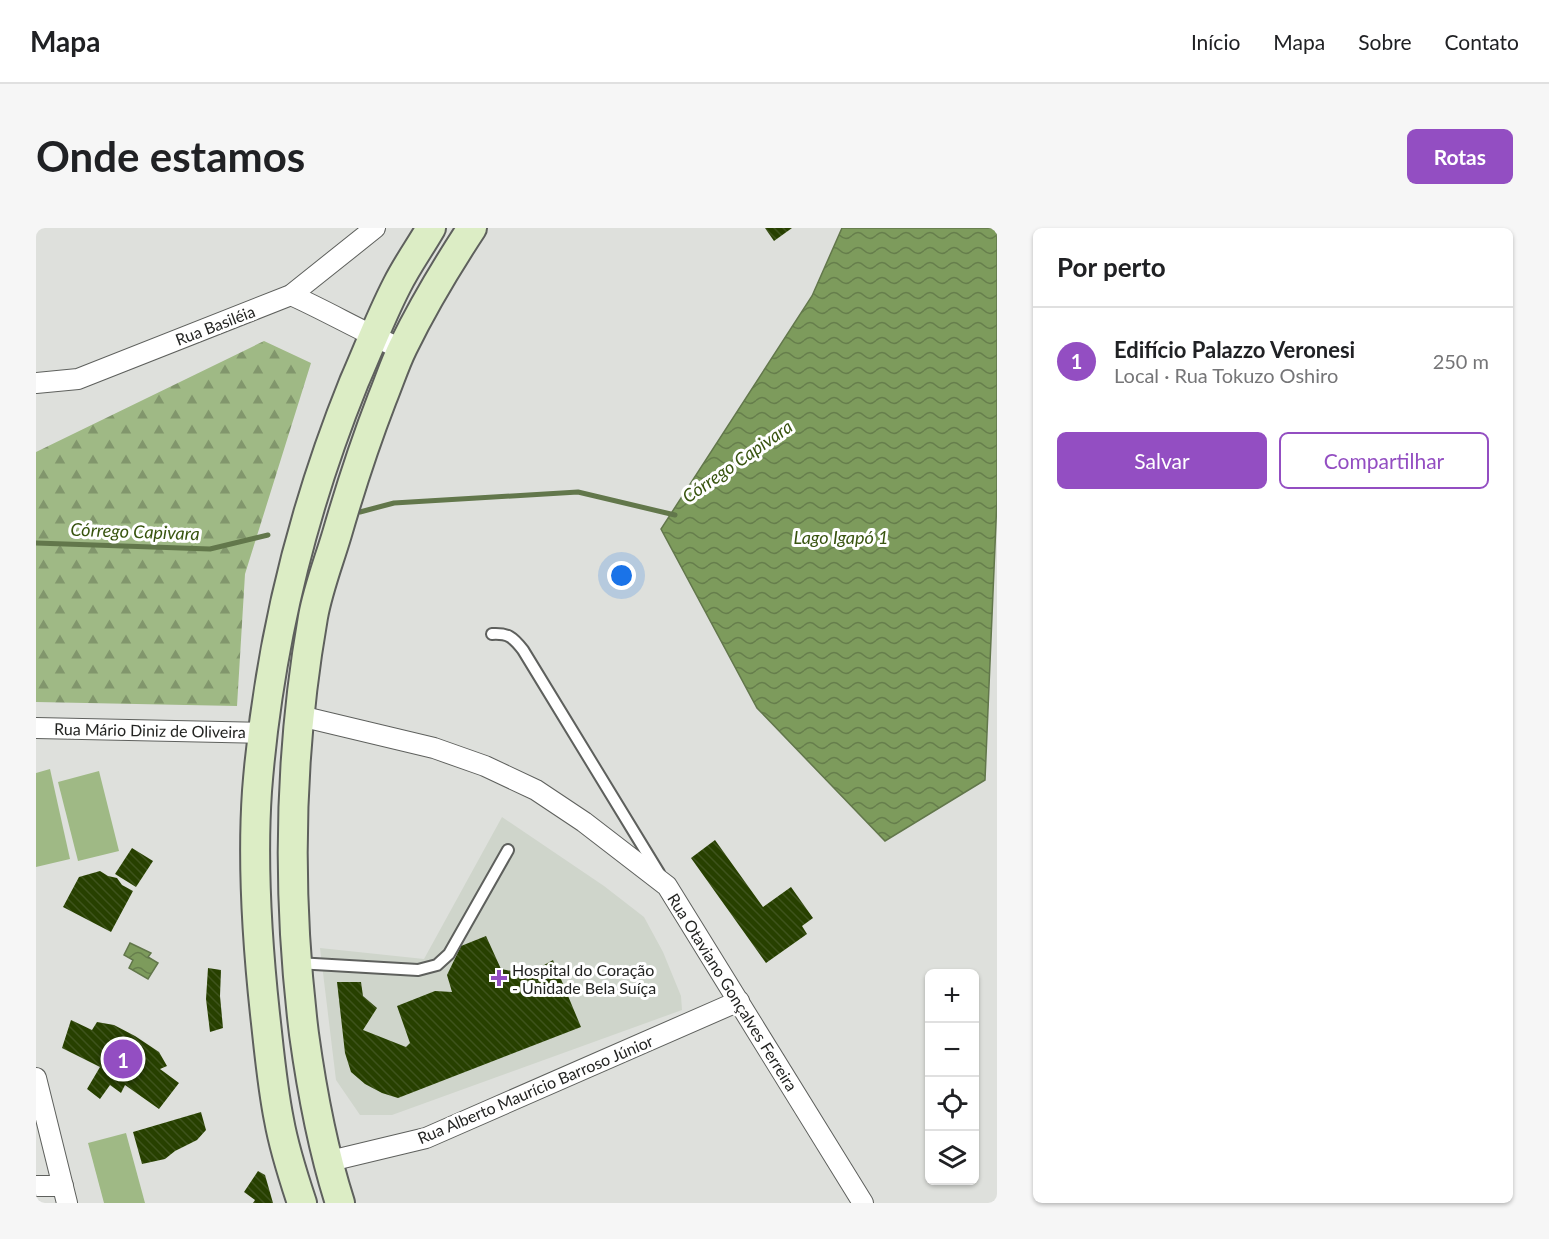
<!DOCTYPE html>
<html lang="pt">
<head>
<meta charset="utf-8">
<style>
  body { margin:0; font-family:Lato,sans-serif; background:#f6f6f6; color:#202124 }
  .controls { position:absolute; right:18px; bottom:18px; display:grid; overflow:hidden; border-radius:9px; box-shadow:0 2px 4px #0004 }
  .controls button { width:54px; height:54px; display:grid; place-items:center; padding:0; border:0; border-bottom:2px solid #e0e0e0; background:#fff; color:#202124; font:30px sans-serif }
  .you { position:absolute; left:586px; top:348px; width:21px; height:21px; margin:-15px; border:4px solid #fff; border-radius:50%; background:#1a73e8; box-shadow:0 0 0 9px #1a73e833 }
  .badge { display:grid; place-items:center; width:39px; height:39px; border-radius:50%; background:#934ec2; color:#fff; font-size:20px; font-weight:700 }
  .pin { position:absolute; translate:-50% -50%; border:3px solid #fff; box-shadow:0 2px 6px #0006 }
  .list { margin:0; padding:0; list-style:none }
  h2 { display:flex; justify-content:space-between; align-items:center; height:78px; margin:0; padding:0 24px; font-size:26px }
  h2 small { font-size:20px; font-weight:400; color:#757577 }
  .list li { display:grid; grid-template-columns:39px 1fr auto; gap:18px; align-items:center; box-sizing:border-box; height:108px; padding:0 24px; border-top:2px solid #e0e0e0 }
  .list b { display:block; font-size:22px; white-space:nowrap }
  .list p { margin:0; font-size:20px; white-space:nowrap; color:#757577 }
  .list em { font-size:20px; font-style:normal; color:#757577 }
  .actions { display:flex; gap:12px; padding:18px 24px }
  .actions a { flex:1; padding:14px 0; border:2px solid #934ec2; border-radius:9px; text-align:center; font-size:21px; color:#934ec2 }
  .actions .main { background:#934ec2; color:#fff }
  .icon { flex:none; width:33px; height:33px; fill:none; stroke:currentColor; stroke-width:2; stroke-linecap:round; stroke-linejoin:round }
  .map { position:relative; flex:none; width:961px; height:975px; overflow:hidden; border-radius:9px }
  header { display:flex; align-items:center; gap:36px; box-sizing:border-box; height:84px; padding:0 30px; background:#fff; border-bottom:2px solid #e0e0e0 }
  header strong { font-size:28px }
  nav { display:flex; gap:33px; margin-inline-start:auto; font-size:21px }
  .intro { display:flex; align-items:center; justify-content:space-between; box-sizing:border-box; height:144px; padding:0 36px }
  h1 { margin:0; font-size:42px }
  .button { padding:15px 27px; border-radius:9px; background:#934ec2; color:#fff; font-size:21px; font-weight:700 }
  main { display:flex; gap:36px; padding:0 36px }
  aside { flex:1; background:#fff; border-radius:9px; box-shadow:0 2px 4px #0004 }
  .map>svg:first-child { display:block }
  .built { fill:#cfd5cb }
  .grass { fill:#9fb985 }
  .forest { fill:url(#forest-firs) }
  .water { fill:url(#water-waves); stroke:#62774b; stroke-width:1.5 }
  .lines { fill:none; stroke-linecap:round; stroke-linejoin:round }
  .stream { stroke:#62774b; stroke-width:5 }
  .building { fill:url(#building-back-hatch) }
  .lane-casing { stroke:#5e605d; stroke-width:14 }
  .street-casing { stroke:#5e605d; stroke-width:22 }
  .secondary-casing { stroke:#5e605d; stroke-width:32 }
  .lane { stroke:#fff; stroke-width:10 }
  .street { stroke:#fff; stroke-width:20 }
  .secondary { stroke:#dcedc5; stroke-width:28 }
  .poi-dot { fill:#934ec2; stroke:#fff; stroke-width:2 }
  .labels { text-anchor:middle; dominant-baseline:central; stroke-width:6; stroke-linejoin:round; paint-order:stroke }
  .street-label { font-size:16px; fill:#232422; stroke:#fff }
  .poi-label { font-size:16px; fill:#232422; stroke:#fff; text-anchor:start }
  .water-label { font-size:18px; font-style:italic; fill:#38540f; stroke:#fff }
</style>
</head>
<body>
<header>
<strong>Mapa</strong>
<nav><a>Início</a><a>Mapa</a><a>Sobre</a><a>Contato</a></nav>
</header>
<div class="intro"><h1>Onde estamos</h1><a class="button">Rotas</a></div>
<main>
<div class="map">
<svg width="961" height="975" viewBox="0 0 961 975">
  <defs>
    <pattern id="forest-firs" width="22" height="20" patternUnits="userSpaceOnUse" patternTransform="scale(1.5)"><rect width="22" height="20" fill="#9fb985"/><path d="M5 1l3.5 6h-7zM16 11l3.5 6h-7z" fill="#81966c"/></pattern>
    <pattern id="water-waves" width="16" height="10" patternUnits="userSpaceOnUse" patternTransform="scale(1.5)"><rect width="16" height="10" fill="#7d9b5c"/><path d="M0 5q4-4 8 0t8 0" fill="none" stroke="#667e4c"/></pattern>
    <pattern id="building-back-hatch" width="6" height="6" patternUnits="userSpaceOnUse" patternTransform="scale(1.5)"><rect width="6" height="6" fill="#274000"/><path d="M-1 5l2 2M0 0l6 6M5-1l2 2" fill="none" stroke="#3e531c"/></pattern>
  </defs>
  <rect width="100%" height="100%" fill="#dee0dc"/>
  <polygon class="built" points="466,589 568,658 608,689 627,724 645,768 646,782 356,887 324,887 300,852 284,720 388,731"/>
  <g class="grass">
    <polygon points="14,541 34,631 0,639 0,545"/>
    <polygon points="63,543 83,623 42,633 22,554"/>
    <polygon points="90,905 109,975 68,975 52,915"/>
  </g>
  <polygon class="forest" points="228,113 275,135 209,346 201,478 0,474 0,224"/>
  <g class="water">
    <polygon points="806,0 961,0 961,271 949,552 849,613 721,480 625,301 776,68"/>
    <polygon points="94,715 115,725 112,729 122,735 112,751 93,740 97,732 88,727"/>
  </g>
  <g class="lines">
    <g class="stream">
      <polyline points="324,284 358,275 542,264 639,287"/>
      <polyline points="0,315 174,321 232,307"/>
    </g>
  </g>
  <g class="building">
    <polygon points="729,0 756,0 738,13"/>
    <polygon points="679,612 727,679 755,659 777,690 766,698 771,706 730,735 655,630"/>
    <polygon points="96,620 117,633 100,659 79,646"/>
    <polygon points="64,643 72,648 81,650 86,657 97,663 75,704 27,679 43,649"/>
    <polygon points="450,708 465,741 492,746 517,732 545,799 362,870 346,865 329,856 315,844 309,825 301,754 325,754 327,768 341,780 327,802 370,819 374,815 361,778 399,763 416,764 411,747 425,718"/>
    <polygon points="172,740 185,742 184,768 187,800 174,804 170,771"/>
    <polygon points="35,792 56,802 61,794 78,797 99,808 123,824 131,838 124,841 143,855 123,881 89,857 85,865 74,857 64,871 51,861 64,839 26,820"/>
    <polygon points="165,884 170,902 161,912 139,923 129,931 106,936 97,904"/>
    <polygon points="222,943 229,947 237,975 217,975 219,972 208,964"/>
  </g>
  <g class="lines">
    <defs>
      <g id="lane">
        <path d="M456 406C472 405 477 409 487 422L623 645"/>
        <polyline points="261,735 382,742 401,737 413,726 472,622"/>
      </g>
      <g id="street">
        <path d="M255 67C293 84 328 105 366 121"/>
        <polyline points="0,155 42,151 255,67 339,0"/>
        <polyline points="264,488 398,520 449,538 500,562 548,594 631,658 827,975"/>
        <polyline points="0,500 227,505"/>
        <polyline points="0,850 31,975"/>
        <polyline points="290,934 390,910 703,773"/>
        <polyline points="0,958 27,958"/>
      </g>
      <g id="secondary">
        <path d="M266 975C257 948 248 920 243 892 236 857 233 821 229 786 221 712 216 637 221 563 232 422 265 285 318 154 332 122 345 88 361 57 371 37 384 19 395 0"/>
        <path d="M304 975C286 919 276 864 268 806 251 668 253 526 277 389 282 361 293 333 301 306 314 261 329 215 346 171 353 154 359 135 367 119 387 78 411 38 436 0"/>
      </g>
    </defs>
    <use href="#lane" class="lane-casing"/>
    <use href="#street" class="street-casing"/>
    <use href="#secondary" class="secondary-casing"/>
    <use href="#lane" class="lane"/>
    <use href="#street" class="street"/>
    <use href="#secondary" class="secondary"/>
  </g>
  <path class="poi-dot" d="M460 741h6v6h6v6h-6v6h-6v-6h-6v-6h6z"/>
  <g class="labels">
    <g class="street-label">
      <text transform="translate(179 97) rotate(-21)">Rua Basiléia</text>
      <text transform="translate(114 502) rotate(1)">Rua Mário Diniz de Oliveira</text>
      <text transform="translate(697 764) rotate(58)">Rua Otaviano Gonçalves Ferreira</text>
      <text transform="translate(499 861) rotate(-23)">Rua Alberto Maurício Barroso Júnior</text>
    </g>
    <g class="poi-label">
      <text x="476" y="741">Hospital do Coração<tspan x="476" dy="18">- Unidade Bela Suíça</tspan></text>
    </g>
    <g class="water-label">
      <text transform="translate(701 233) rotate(-35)">Córrego Capivara</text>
      <text transform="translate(99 303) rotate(2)">Córrego Capivara</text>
      <text x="805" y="309">Lago Igapó 1</text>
    </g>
  </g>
</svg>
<div class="controls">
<button>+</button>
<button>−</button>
<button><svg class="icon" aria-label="locate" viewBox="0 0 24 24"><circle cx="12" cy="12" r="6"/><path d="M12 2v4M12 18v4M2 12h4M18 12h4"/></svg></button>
<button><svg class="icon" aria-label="layers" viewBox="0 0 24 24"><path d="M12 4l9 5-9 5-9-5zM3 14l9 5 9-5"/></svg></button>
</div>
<div class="you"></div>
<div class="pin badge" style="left:87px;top:831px">1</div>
</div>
<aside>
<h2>Por perto<small></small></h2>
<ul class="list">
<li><span class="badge">1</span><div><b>Edifício Palazzo Veronesi</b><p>Local · Rua Tokuzo Oshiro</p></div><em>250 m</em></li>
</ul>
<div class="actions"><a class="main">Salvar</a><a>Compartilhar</a></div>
</aside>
</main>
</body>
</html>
